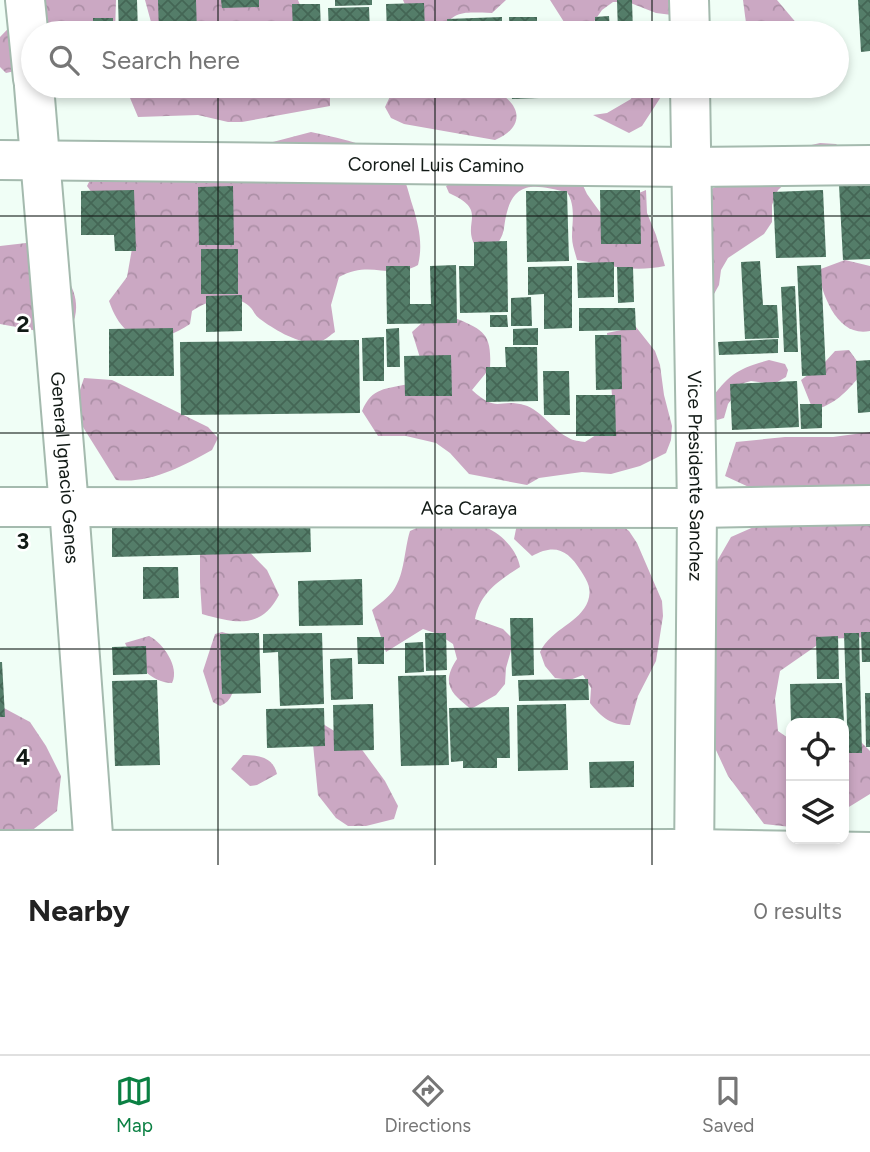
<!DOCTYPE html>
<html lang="en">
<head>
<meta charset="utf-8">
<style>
  body { margin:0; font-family:Figtree,sans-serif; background:#f2f2f2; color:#222 }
  .controls { position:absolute; right:21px; bottom:21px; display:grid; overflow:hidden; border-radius:14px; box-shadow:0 4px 10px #0003 }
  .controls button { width:63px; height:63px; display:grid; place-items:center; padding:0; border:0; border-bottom:2px solid #e0e0e0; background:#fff; color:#222; font:35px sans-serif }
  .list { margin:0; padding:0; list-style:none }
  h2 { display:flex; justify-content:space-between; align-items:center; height:91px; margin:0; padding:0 28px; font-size:30px }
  h2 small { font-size:23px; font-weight:400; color:#767676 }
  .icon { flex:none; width:38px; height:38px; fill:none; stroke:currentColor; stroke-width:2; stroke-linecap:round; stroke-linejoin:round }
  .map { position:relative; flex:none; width:870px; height:865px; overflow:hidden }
  .search { position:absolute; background:#fff; box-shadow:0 4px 10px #0003; left:21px; right:21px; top:21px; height:77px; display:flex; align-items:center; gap:18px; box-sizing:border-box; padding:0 24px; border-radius:38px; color:#767676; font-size:26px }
  .sheet { height:189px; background:#fff }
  nav { display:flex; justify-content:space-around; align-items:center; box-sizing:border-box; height:98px; border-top:2px solid #e0e0e0; background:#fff; font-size:19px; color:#767676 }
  nav a { display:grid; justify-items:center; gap:4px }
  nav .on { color:#0b8043 }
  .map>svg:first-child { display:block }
  .forest { fill:url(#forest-crowns) }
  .building { fill:url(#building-cross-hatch) }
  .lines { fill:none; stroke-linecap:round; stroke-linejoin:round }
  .minor-casing { stroke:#a4baae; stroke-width:42 }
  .minor { stroke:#fff; stroke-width:38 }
  .grid { fill:none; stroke:#121a16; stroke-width:2; stroke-opacity:0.55 }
  .labels { text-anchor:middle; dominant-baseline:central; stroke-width:5; stroke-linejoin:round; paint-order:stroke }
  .street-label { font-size:19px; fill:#121a16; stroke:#fff }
  .grid-label { font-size:23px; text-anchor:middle; font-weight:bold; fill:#121a16; stroke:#fff; stroke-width:5; stroke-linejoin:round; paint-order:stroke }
</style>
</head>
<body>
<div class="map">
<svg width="870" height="865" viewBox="0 0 870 865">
  <defs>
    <pattern id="forest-crowns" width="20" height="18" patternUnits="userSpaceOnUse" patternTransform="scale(1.75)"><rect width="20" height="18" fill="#cba8c3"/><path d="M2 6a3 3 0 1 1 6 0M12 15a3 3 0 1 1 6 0" fill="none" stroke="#ad90a7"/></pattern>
    <pattern id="building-cross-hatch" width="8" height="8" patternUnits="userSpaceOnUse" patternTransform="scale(1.75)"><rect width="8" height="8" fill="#547d69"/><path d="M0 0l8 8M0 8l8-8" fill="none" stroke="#465"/></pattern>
  </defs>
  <rect width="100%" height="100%" fill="#f0fef6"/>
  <g class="forest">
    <polygon points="36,0 116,0 115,33 33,33 33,67 6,73 0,67 0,37"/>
    <path d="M145 0H298C303 11 305 22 300 33H154Z"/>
    <path d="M403 0H506L492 13C468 13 452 8 442 33H417Z"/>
    <polygon points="550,0 678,0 672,15 656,13 628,2 613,2 602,10 586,33 571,33"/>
    <polygon points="743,0 777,0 798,25 802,33 752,33 746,23"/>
    <polygon points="125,86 324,86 330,93 330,106 242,122 228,122 198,115 138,117"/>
    <path d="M395 86H482C514 94 534 123 495 140L404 124 391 118 385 107Z"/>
    <polygon points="635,86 668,86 642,126 629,133 593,115 607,113 631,99"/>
    <path d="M788 86H820L819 95C806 98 796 98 788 86Z"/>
    <path d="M311 132C334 137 376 145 393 161 405 172 408 192 413 207 419 227 423 245 418 265 389 281 372 259 339 277L331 305 335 332C330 335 326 340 321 341 302 347 275 330 260 319 254 315 254 310 249 306 234 292 206 301 192 311L190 324C153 348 124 345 109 301L127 277 133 243 105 211 87 186 94 172 236 169 269 143Z"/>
    <polygon points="820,143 836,144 847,154 789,180 778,190 772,205 772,222 764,234 728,258 721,270 719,285 705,310 709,190 803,147"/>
    <path d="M472 170 578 175 587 194 605 219 639 193 646 190 647 213 656 235 665 266C631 273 610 265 577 260 575 252 572 245 572 237 572 222 576 206 567 192 539 186 516 178 507 212 502 231 507 231 494 249H477C459 222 491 212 449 193L446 186Z"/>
    <path d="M35 242C59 265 88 293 71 328L43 332 0 324V246Z"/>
    <path d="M845 260 870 266V331C838 338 822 296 818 270Z"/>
    <path d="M453 317C483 330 492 332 490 368L472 390C498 414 498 398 524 405 542 410 552 430 569 438 573 441 580 441 585 442L599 433 613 408 607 333 636 327 655 351 660 365 664 395 672 426 671 440 666 453 640 466 611 474 582 472 539 478 527 485 469 474 450 453 436 443 406 436H378L362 411C372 387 386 389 409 384L421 361 412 332 423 322Z"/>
    <path d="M849 350 857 361 860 376C846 392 835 405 813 410L801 380 825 362 835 351Z"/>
    <path d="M769 360 785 364 788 370 786 377 774 384 751 381 744 383 728 404 724 418 717 420 712 415 709 401C730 374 736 369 769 360Z"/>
    <path d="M84 378 112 380 208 427 218 438 212 450C183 466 150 484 116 480L73 411Z"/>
    <polygon points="870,432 870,486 854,490 764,494 725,476 736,442 785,437 833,437"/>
    <path d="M605 512 629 531 637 543 662 601 663 616 656 661 638 696 630 725C611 725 602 718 590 703L591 688 583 675 570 680 555 678 545 666 540 652C552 628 580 623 588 601 592 589 588 582 581 571 568 550 555 543 532 556L514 539 517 524Z"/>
    <polygon points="870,513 870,637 826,639 780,671 775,699 778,731 791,740 791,827 764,824 728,776 715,748 696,687 697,652 716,563 731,537 756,526"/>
    <path d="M423 525C436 525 474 523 485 527 502 534 517 550 520 567 498 581 480 593 475 619L503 629 514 640 506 668 505 684 496 695 471 709C450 693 441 683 457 659L453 644 438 634 423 629 386 652 372 610C379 604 388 598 393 591 405 574 404 550 410 531Z"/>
    <path d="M232 534 267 570 279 595C261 630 234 623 202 614L200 582V552Z"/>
    <path d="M222 632 229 634C231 654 245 697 220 706L213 702 203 671 215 634Z"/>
    <path d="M149 636C163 643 180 667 172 683 150 683 133 661 125 643Z"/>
    <polygon points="2,707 30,722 46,746 61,776 57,811 12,846 0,850 0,708"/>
    <polygon points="323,724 360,747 385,781 398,806 394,819 366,826 348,826 336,818 318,795 312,734"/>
    <polygon points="861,742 870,751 870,794 844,810 844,744"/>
    <path d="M243 755C258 755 273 757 277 774L257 785 250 786 231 769Z"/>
  </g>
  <g class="building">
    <polygon points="118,0 137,0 138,33 119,33"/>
    <polygon points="158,0 196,0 197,33 159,33"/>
    <polygon points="221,0 259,0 259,7 222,8"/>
    <polygon points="335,0 372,0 372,5 335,6"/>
    <polygon points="617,0 632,0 633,33 618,33"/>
    <polygon points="858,0 870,0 870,51 861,52"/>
    <polygon points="424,3 425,33 387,33 386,4"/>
    <polygon points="292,4 320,4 321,33 293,33"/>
    <polygon points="369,7 370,33 329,33 328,8"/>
    <polygon points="609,16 610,33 595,33 595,17"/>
    <polygon points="502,17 502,33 448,33 447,19"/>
    <polygon points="509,17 537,17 537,33 510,33"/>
    <rect x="93" y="18" width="20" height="15"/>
    <polygon points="262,27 263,33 241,33 241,28"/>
    <polygon points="541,28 571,28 571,33 542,33"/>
    <polygon points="511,86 538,86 539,98 512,99"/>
    <polygon points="543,86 572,86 572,89 543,90"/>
    <rect x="619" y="86" width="15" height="3"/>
    <polygon points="727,86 779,86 779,92 728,96"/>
    <polygon points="870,184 870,259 843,260 839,185"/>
    <polygon points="233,186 234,245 199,245 198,187"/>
    <polygon points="134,190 136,251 115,251 114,235 81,235 81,191"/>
    <polygon points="600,190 640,190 641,244 601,244"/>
    <polygon points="823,190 826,257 776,258 773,192"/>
    <polygon points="526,191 567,191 569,261 527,262"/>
    <polygon points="507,241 508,312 460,313 459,266 474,266 474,242"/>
    <rect x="201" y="249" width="37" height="45"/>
    <polygon points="760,261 763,305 777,305 779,338 745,339 741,262"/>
    <polygon points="614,262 614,297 578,298 577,263"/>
    <polygon points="456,265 457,323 387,324 386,266 410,266 410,304 431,304 430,266"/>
    <polygon points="821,265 826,375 802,376 797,266"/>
    <polygon points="572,266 572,328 544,329 544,294 528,295 528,267"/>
    <polygon points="617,267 633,267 634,302 618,303"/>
    <polygon points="795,286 798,352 784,352 781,287"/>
    <polygon points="242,295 242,331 206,332 206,296"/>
    <polygon points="531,297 532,326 511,326 511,298"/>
    <polygon points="579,308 635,308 636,330 579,331"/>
    <polygon points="490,315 507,315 508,327 490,327"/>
    <polygon points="173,328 174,376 109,376 109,329"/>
    <polygon points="399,328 400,367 387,367 386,329"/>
    <polygon points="538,328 538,345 513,345 513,329"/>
    <polygon points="595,335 621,335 622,389 596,390"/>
    <polygon points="384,337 384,381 363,381 362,338"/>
    <polygon points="778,339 778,353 719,355 718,342"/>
    <polygon points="359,340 360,413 181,415 180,342"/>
    <polygon points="505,347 537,347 538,401 486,402 486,367 506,367"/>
    <polygon points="451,355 452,396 405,396 404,356"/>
    <polygon points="870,360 870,412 858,413 856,361"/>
    <polygon points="543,371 569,371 570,415 544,415"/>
    <polygon points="797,381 799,427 732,430 730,384"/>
    <polygon points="576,395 615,395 616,436 576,436"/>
    <polygon points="800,404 822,404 822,428 801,429"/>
    <polygon points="310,517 311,552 112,557 112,522"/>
    <polygon points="143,567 178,567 179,598 143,599"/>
    <polygon points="362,579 363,625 299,626 298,581"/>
    <polygon points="510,618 533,618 534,675 512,676"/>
    <polygon points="861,632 870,632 870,662 862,662"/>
    <polygon points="259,633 261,693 222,694 220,634"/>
    <polygon points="322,633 324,704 280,706 278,652 263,653 263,634"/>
    <polygon points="425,633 446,633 447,670 426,671"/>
    <polygon points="844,633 859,633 862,753 848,753"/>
    <polygon points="838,636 839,679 817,679 816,637"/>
    <polygon points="357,637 384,637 384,664 358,664"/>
    <polygon points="423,642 424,672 405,673 405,643"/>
    <polygon points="146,646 147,674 113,675 112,647"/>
    <polygon points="352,658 353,699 331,700 330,659"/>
    <polygon points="0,662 2,662 5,717 0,717"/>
    <polygon points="446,675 449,765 401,766 398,676"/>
    <polygon points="588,679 589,700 519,701 518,680"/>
    <polygon points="157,680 160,765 115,766 112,681"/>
    <polygon points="842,683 844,723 791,723 790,684"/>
    <polygon points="865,693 870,693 870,747 866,747"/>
    <polygon points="373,704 374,750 334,751 333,705"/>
    <polygon points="566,704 568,770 518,771 517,705"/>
    <polygon points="509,707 510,758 497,758 497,768 463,768 463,761 451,762 449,708"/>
    <polygon points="324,708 325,746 267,748 266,709"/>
    <polygon points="634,761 634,787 590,788 589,762"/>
  </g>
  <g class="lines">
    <defs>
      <g id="minor">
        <polyline points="25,0 33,79"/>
        <polyline points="689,0 690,33"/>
        <path id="s1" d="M34 86 69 507 94 849"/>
        <path id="s2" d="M690 86 697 508 694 865"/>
        <path id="s3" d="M0 160 691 167 870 165"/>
        <path id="s4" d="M0 507 697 508 870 505"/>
        <polyline points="0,850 693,849 870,852"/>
      </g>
    </defs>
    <use href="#minor" class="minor-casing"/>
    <use href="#minor" class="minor"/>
  </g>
  <path class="grid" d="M218 0V33M435 0V33M652 0V33M218 86V865M435 86V865M652 86V865M0 216H870M0 433H870M0 649H870"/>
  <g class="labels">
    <g class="street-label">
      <text stroke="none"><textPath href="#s3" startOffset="436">Coronel Luis Camino</textPath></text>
      <text stroke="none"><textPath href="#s1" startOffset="383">General Ignacio Genes</textPath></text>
      <text stroke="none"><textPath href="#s2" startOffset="390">Vice Presidente Sanchez</textPath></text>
      <text stroke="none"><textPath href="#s4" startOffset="469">Aca Caraya</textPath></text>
    </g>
  </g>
  <g class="grid-label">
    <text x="23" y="332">2</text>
    <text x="23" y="549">3</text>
    <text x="23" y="765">4</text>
  </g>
</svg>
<div class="controls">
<button><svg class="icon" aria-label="locate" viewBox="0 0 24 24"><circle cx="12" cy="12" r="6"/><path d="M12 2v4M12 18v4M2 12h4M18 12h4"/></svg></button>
<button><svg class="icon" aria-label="layers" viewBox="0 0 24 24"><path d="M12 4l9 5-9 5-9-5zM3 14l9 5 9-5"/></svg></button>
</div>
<div class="search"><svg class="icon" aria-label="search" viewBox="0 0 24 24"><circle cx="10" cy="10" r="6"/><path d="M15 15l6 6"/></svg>Search here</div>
</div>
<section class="sheet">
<h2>Nearby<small>0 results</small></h2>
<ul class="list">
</ul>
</section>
<nav>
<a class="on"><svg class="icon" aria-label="map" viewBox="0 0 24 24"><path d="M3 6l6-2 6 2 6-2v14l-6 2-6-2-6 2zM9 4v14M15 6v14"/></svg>Map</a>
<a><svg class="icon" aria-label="directions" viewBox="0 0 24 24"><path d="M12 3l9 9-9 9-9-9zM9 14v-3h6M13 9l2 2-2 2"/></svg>Directions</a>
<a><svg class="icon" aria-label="saved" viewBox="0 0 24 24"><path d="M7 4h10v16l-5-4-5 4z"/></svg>Saved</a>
</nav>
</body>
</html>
